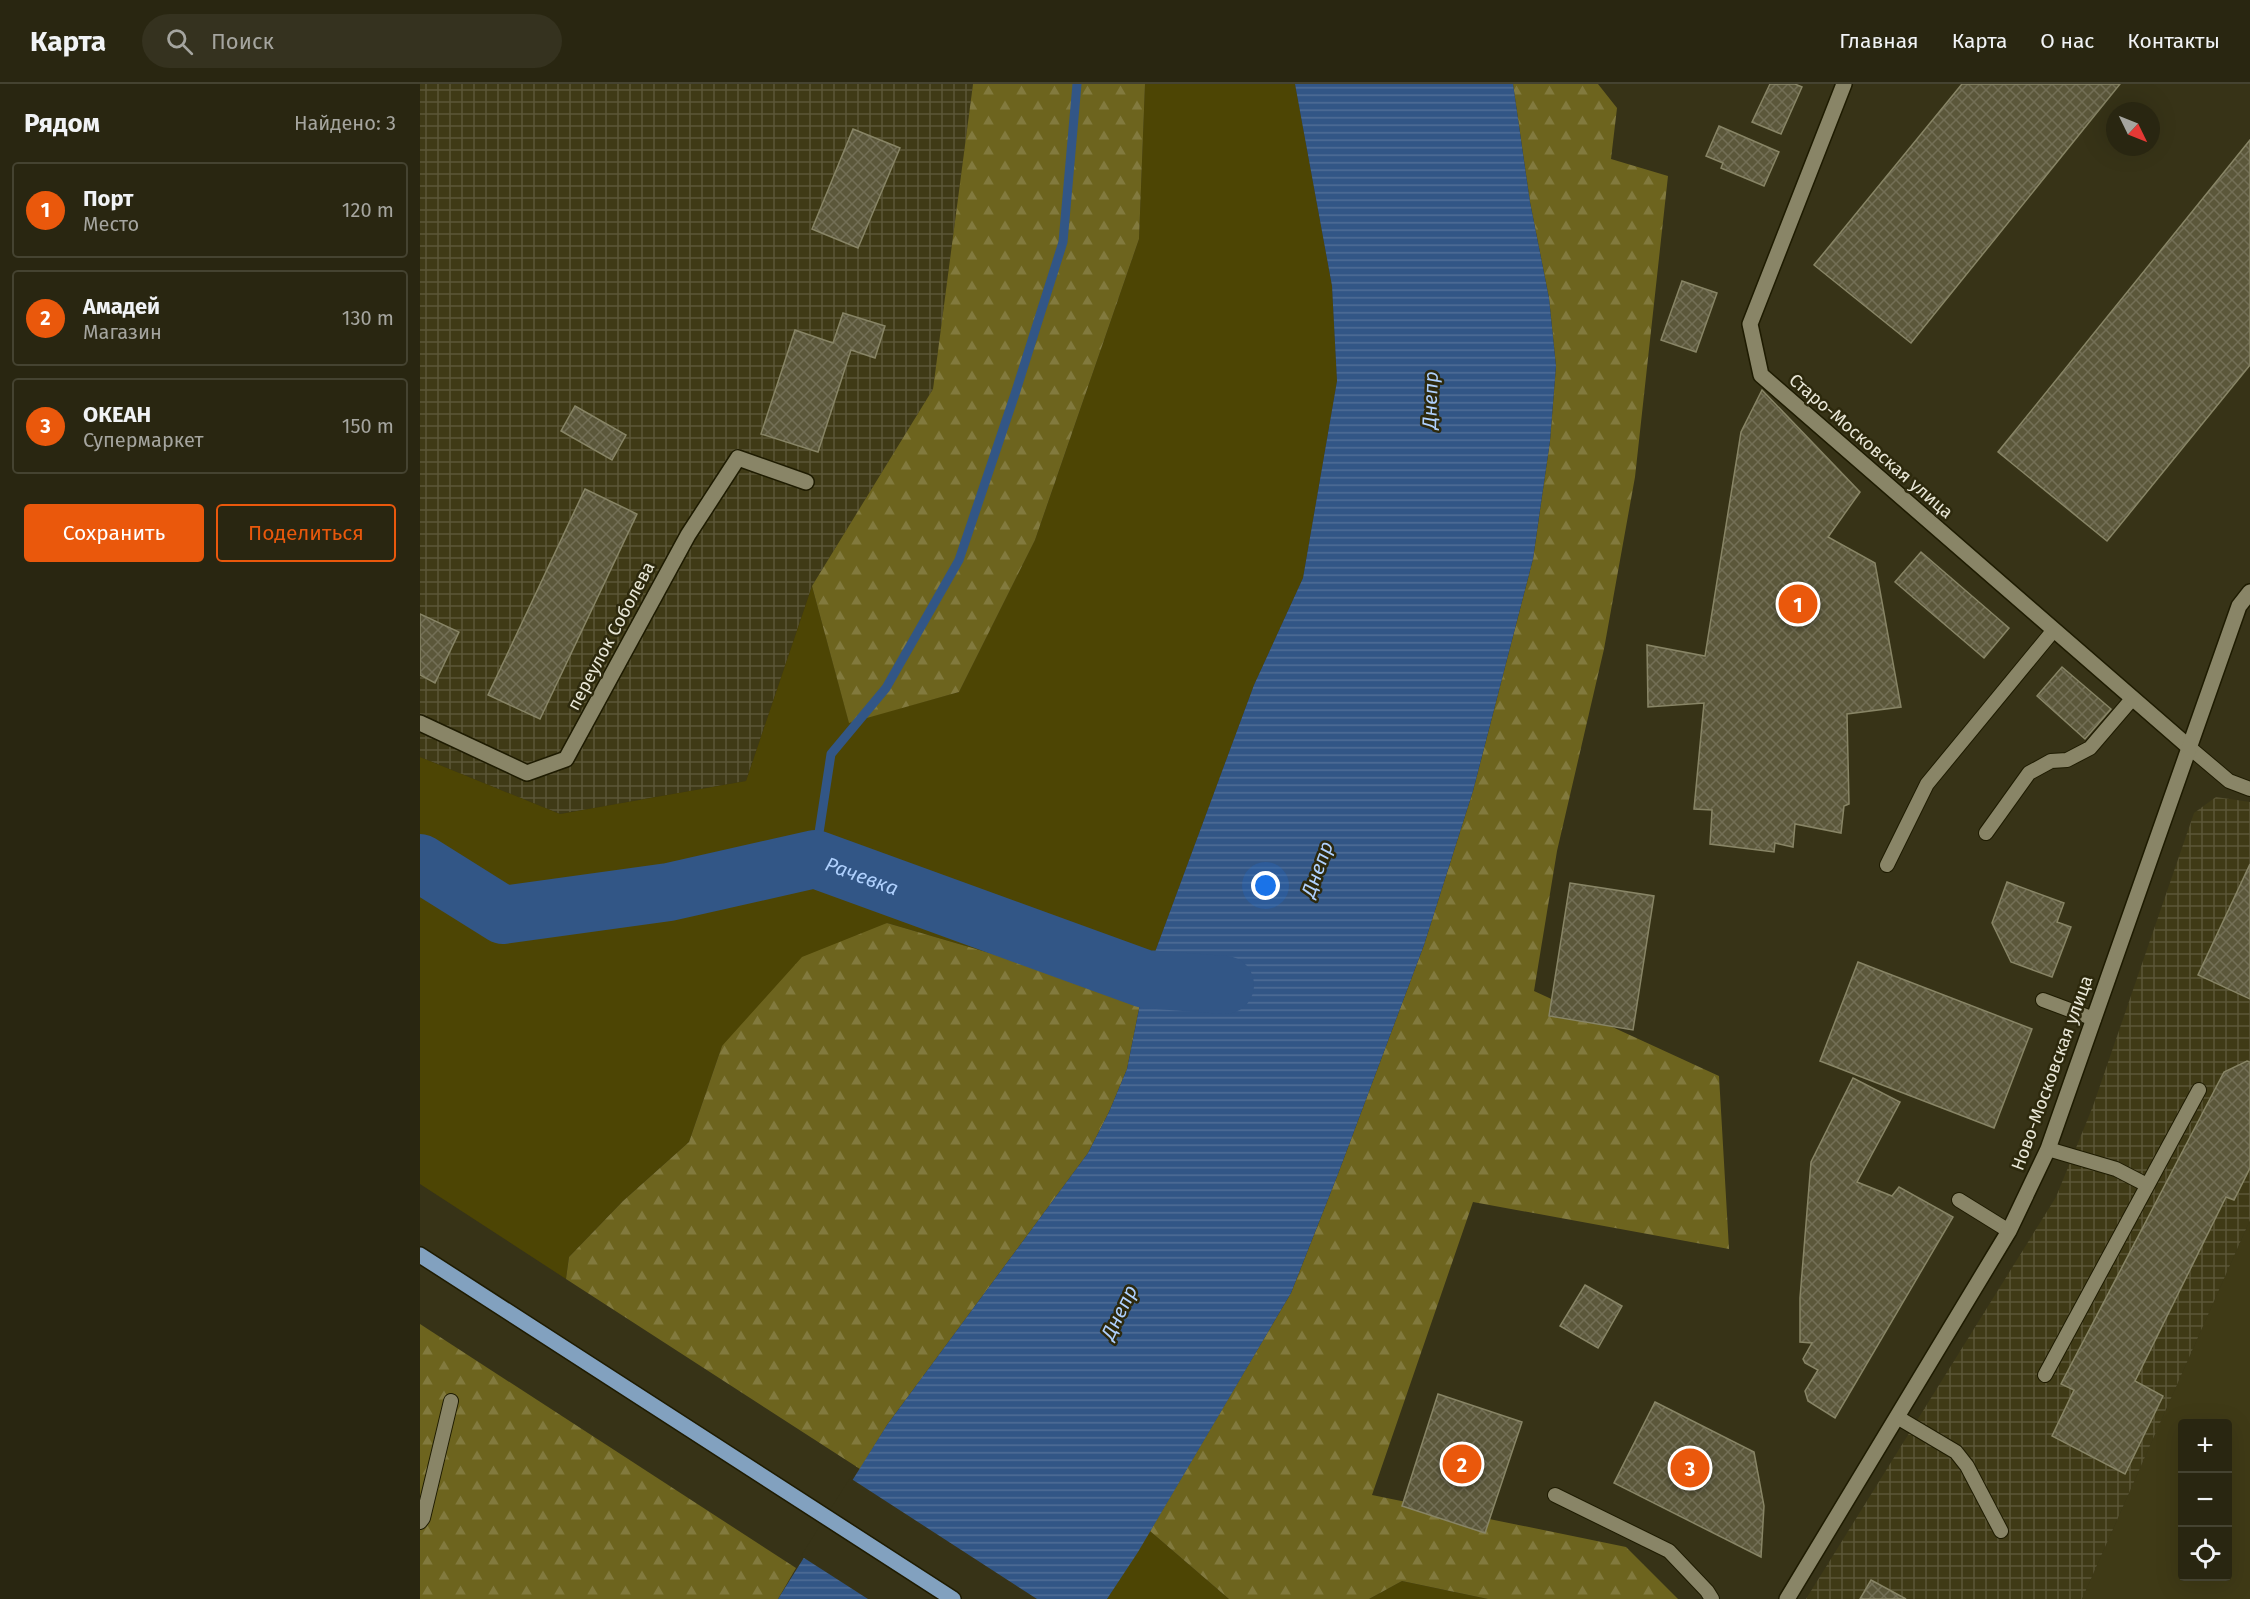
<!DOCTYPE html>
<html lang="ru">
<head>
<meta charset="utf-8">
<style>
  body { margin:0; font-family:"Fira Sans",sans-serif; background:#35321f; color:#f1f3f6 }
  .controls { position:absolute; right:18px; bottom:18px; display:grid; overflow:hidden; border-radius:6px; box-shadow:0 6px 24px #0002 }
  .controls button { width:54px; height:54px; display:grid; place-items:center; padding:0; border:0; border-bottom:2px solid #454331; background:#292611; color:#f1f3f6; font:30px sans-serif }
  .compass { position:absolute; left:1686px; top:18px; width:54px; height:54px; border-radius:50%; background:#292611; box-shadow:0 6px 24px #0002; rotate:133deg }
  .you { position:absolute; left:846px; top:802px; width:21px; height:21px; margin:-15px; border:4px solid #fff; border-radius:50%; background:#1a73e8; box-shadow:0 0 0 9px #1a73e833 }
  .badge { display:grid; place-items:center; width:39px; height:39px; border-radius:50%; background:#ea580c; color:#fff; font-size:20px; font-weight:700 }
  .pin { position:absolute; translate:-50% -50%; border:3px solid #fff; box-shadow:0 2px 6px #0006 }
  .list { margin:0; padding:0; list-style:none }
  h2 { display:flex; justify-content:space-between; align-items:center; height:78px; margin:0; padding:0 24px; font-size:26px }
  h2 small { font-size:20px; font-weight:400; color:#a5a59f }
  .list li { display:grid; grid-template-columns:39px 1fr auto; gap:18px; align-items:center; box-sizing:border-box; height:96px; margin:0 12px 12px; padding:0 12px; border:2px solid #454331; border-radius:6px }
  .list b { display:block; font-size:22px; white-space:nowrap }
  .list p { margin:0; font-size:20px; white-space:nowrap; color:#a5a59f }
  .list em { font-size:20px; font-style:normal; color:#a5a59f }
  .actions { display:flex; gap:12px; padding:18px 24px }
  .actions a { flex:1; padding:14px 0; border:2px solid #ea580c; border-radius:6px; text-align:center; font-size:21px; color:#ea580c }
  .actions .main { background:#ea580c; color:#fff }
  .icon { flex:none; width:33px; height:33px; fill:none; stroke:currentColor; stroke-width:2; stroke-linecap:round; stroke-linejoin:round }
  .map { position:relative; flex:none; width:1830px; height:1515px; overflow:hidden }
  header { display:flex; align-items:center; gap:36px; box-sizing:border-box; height:84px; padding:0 30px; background:#292611; border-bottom:2px solid #454331 }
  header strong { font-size:28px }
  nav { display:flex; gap:33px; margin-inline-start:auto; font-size:21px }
  .search { width:420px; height:54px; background:#35321f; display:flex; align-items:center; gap:15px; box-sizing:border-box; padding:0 21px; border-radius:33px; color:#a5a59f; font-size:22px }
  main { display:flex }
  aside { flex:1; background:#292611 }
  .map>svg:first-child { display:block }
  .built { fill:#3f3a16; fill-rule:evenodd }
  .industrial { fill:url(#industrial-grid) }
  .green { fill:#4d4504 }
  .forest { fill:url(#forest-firs) }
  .water { fill:url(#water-rules) }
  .pier { fill:#373317 }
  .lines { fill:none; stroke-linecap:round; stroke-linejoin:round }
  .stream { stroke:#325686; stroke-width:9 }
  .river { stroke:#325686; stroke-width:58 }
  .building { fill:url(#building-cross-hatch); stroke:#888566; stroke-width:1.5 }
  .lane-casing { stroke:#1e1b01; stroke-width:16 }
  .street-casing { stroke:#1e1b01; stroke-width:18 }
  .secondary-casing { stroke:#1e1b01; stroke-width:18 }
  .primary-casing { stroke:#1e1b01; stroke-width:18 }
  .lane { stroke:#898567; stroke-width:14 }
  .street { stroke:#898567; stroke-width:15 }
  .secondary { stroke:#898567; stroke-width:15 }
  .primary { stroke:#82a1bf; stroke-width:15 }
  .labels { text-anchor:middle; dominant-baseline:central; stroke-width:5; stroke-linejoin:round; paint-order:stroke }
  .street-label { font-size:18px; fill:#e9e7d7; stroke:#2d290d }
  .water-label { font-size:20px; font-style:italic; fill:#afd0fd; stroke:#2d290d }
</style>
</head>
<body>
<header>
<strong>Карта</strong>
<div class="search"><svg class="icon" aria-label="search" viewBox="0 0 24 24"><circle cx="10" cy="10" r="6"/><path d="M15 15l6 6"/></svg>Поиск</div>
<nav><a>Главная</a><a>Карта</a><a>О нас</a><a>Контакты</a></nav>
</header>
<main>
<aside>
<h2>Рядом<small>Найдено: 3</small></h2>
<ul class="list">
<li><span class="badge">1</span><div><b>Порт</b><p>Место</p></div><em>120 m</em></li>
<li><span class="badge">2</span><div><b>Амадей</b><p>Магазин</p></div><em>130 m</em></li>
<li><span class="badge">3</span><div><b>ОКЕАН</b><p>Супермаркет</p></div><em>150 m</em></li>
</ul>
<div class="actions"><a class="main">Сохранить</a><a>Поделиться</a></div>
</aside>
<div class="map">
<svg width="1830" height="1515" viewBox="0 0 1830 1515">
  <defs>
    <pattern id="industrial-grid" width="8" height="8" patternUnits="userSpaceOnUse" patternTransform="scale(1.5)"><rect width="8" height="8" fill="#3f3a16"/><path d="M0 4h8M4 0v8" fill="none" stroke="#5b5637"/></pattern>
    <pattern id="forest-firs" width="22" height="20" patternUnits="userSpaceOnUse" patternTransform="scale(1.5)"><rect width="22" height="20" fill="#6d641e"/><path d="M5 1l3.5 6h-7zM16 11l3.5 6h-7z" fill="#827a3e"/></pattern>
    <pattern id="water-rules" width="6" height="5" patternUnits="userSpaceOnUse" patternTransform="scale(1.5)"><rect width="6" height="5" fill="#325686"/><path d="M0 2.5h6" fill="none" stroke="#506e96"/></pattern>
    <pattern id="building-cross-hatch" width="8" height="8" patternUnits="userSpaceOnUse" patternTransform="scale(1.5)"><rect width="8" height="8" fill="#5b573a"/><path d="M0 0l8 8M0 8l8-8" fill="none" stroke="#736f56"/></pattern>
  </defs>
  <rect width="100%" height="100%" fill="#373317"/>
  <path class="built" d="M1830 1136V1515H1662ZM1762 1340H1808V1492H1762Z"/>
  <g class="industrial">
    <polygon points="0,0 553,0 513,305 392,502 326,697 140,730 0,673"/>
    <polygon points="1796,713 1830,718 1830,1136 1662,1515 1386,1515 1636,1113 1673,1022 1774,729"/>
  </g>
  <g class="green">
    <polygon points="725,0 875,0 912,202 917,297 883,494 834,601 725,895 631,887 467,839 302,962 269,1058 203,1117 149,1173 146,1195 0,1100 0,673 140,730 326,697 392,502 429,638 539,608 615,456 719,155"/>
    <polygon points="730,1447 809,1515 687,1515"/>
    <polygon points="982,1497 1068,1515 949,1515"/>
  </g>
  <g class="forest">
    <polygon points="553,0 725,0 719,155 615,456 539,608 429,639 392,502 513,305"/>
    <polygon points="1093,0 1178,0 1197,24 1191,75 1248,92 1215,393 1184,565 1137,767 1114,907 1299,992 1309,1165 1053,1118 952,1411 1206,1463 1258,1515 1068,1515 982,1497 949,1515 809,1515 730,1447 871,1209 918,1090 1004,861 1053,707 1113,475 1130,357 1136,282 1129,214 1110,118"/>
    <polygon points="467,839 631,887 725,895 707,985 689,1028 668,1069 467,1341 440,1385 146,1195 149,1173 203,1117 269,1058 302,962 382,873"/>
    <polygon points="0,1240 376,1484 358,1515 0,1515"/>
  </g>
  <polygon class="water" points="875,0 1093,0 1110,118 1129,214 1136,282 1130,357 1113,475 1053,707 1004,861 918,1090 871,1209 718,1468 687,1515 358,1515 467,1341 668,1069 689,1028 707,985 725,895 834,601 883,494 917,297 912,202"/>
  <polygon class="pier" points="430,1394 617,1515 448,1515 381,1472"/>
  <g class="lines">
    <polyline class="stream" points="395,775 411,670 466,604 539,476 595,310 643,158 657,0"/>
    <path class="river" id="s1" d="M0 779 83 831 249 808 395 775 725 895 805 901"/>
  </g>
  <g class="building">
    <polygon points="1350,0 1375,0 1382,3 1361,50 1332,38"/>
    <polygon points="1542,0 1700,0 1491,259 1394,181"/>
    <polygon points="1299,42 1359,68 1344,102 1301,84 1303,79 1286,72"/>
    <polygon points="433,45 480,64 438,164 392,145"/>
    <polygon points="1830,56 1830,281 1687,457 1578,368"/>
    <polygon points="1262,197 1297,209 1276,268 1241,256"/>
    <polygon points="423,229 465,242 455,274 431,266 398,368 341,350 375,246 413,259"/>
    <polygon points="1342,306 1440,408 1408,453 1455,479 1481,623 1427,630 1429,720 1424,722 1421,749 1375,740 1373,763 1355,759 1354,768 1290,760 1292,726 1274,725 1284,619 1228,623 1227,561 1285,572 1321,348"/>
    <polygon points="155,322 206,351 192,376 141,347"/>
    <polygon points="165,405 217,430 120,635 68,611"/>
    <polygon points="1501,468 1589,544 1564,574 1475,498"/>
    <polygon points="0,530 39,548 15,599 0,591"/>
    <polygon points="1642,583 1691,625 1665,655 1617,612"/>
    <polygon points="1830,780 1830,915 1778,891"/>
    <polygon points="1587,798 1644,819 1637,838 1651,843 1632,893 1591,878 1572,839"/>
    <polygon points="1150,799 1234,812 1213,946 1129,932"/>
    <polygon points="1438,878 1612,945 1574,1044 1400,977"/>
    <polygon points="1827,977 1830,978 1830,1084 1814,1116 1806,1113 1715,1297 1743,1312 1705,1390 1632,1352 1654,1306 1641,1300 1804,988"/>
    <polygon points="1433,994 1480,1018 1437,1098 1472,1112 1479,1103 1533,1133 1415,1334 1388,1317 1385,1307 1398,1286 1385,1279 1383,1275 1392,1259 1380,1258 1380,1214 1391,1078"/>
    <polygon points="1165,1201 1202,1222 1178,1264 1140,1242"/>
    <polygon points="1018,1310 1102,1338 1065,1449 982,1422"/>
    <polygon points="1235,1318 1334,1368 1344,1422 1341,1473 1194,1399"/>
    <polygon points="1451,1496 1486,1515 1440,1515"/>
  </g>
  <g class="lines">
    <defs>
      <g id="lane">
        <polyline points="1770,664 1809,697 1830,705"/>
        <polyline points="1566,749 1609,689 1631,677 1647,676 1670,664 1712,615"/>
        <polyline points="1467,781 1507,700 1633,547"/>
        <polyline points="1623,916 1674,935"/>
        <polyline points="1628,1065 1696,1085 1727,1101"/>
        <polyline points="1539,1116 1589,1147"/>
        <polyline points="1625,1291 1779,1006"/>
        <polyline points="1477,1333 1536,1368 1547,1382 1581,1447"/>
        <polyline points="1135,1411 1249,1467 1287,1507 1292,1515"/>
        <polyline points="0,1438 3,1434 31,1317"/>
      </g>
      <g id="street">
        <polyline points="1424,0 1330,240 1341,291 1770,664"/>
        <polyline points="0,639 107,689 146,675 268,451 318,374 386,398"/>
      </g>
      <polyline id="secondary" points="1367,1515 1589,1147 1628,1065 1819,522 1830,508"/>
      <polyline id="primary" points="0,1171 533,1515"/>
    </defs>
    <use href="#lane" class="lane-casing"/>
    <use href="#street" class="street-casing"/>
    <use href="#secondary" class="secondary-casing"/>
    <use href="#primary" class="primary-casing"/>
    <use href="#lane" class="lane"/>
    <use href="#street" class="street"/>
    <use href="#secondary" class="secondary"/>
    <use href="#primary" class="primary"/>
  </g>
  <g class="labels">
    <g class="street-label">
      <text transform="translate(1451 362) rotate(41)">Старо-Московская улица</text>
      <text transform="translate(191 552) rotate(-62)">переулок Соболева</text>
      <text transform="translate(1632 989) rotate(-70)">Ново-Московская улица</text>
    </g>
    <g class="water-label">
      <text transform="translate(1010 316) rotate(-88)">Днепр</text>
      <text transform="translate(897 785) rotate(-70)">Днепр</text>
      <text stroke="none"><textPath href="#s1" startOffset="465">Рачевка</textPath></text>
      <text transform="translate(699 1228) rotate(-64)">Днепр</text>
    </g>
  </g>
</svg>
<div class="controls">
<button>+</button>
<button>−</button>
<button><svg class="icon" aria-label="locate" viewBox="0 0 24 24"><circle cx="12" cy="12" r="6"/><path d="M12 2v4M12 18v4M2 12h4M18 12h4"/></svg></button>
</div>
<svg class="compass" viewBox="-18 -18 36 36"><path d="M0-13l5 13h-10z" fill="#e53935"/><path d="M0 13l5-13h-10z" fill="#a5a59f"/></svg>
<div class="you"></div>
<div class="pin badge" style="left:1378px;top:520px">1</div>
<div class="pin badge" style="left:1042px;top:1380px">2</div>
<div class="pin badge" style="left:1270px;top:1384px">3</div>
</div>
</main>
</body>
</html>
